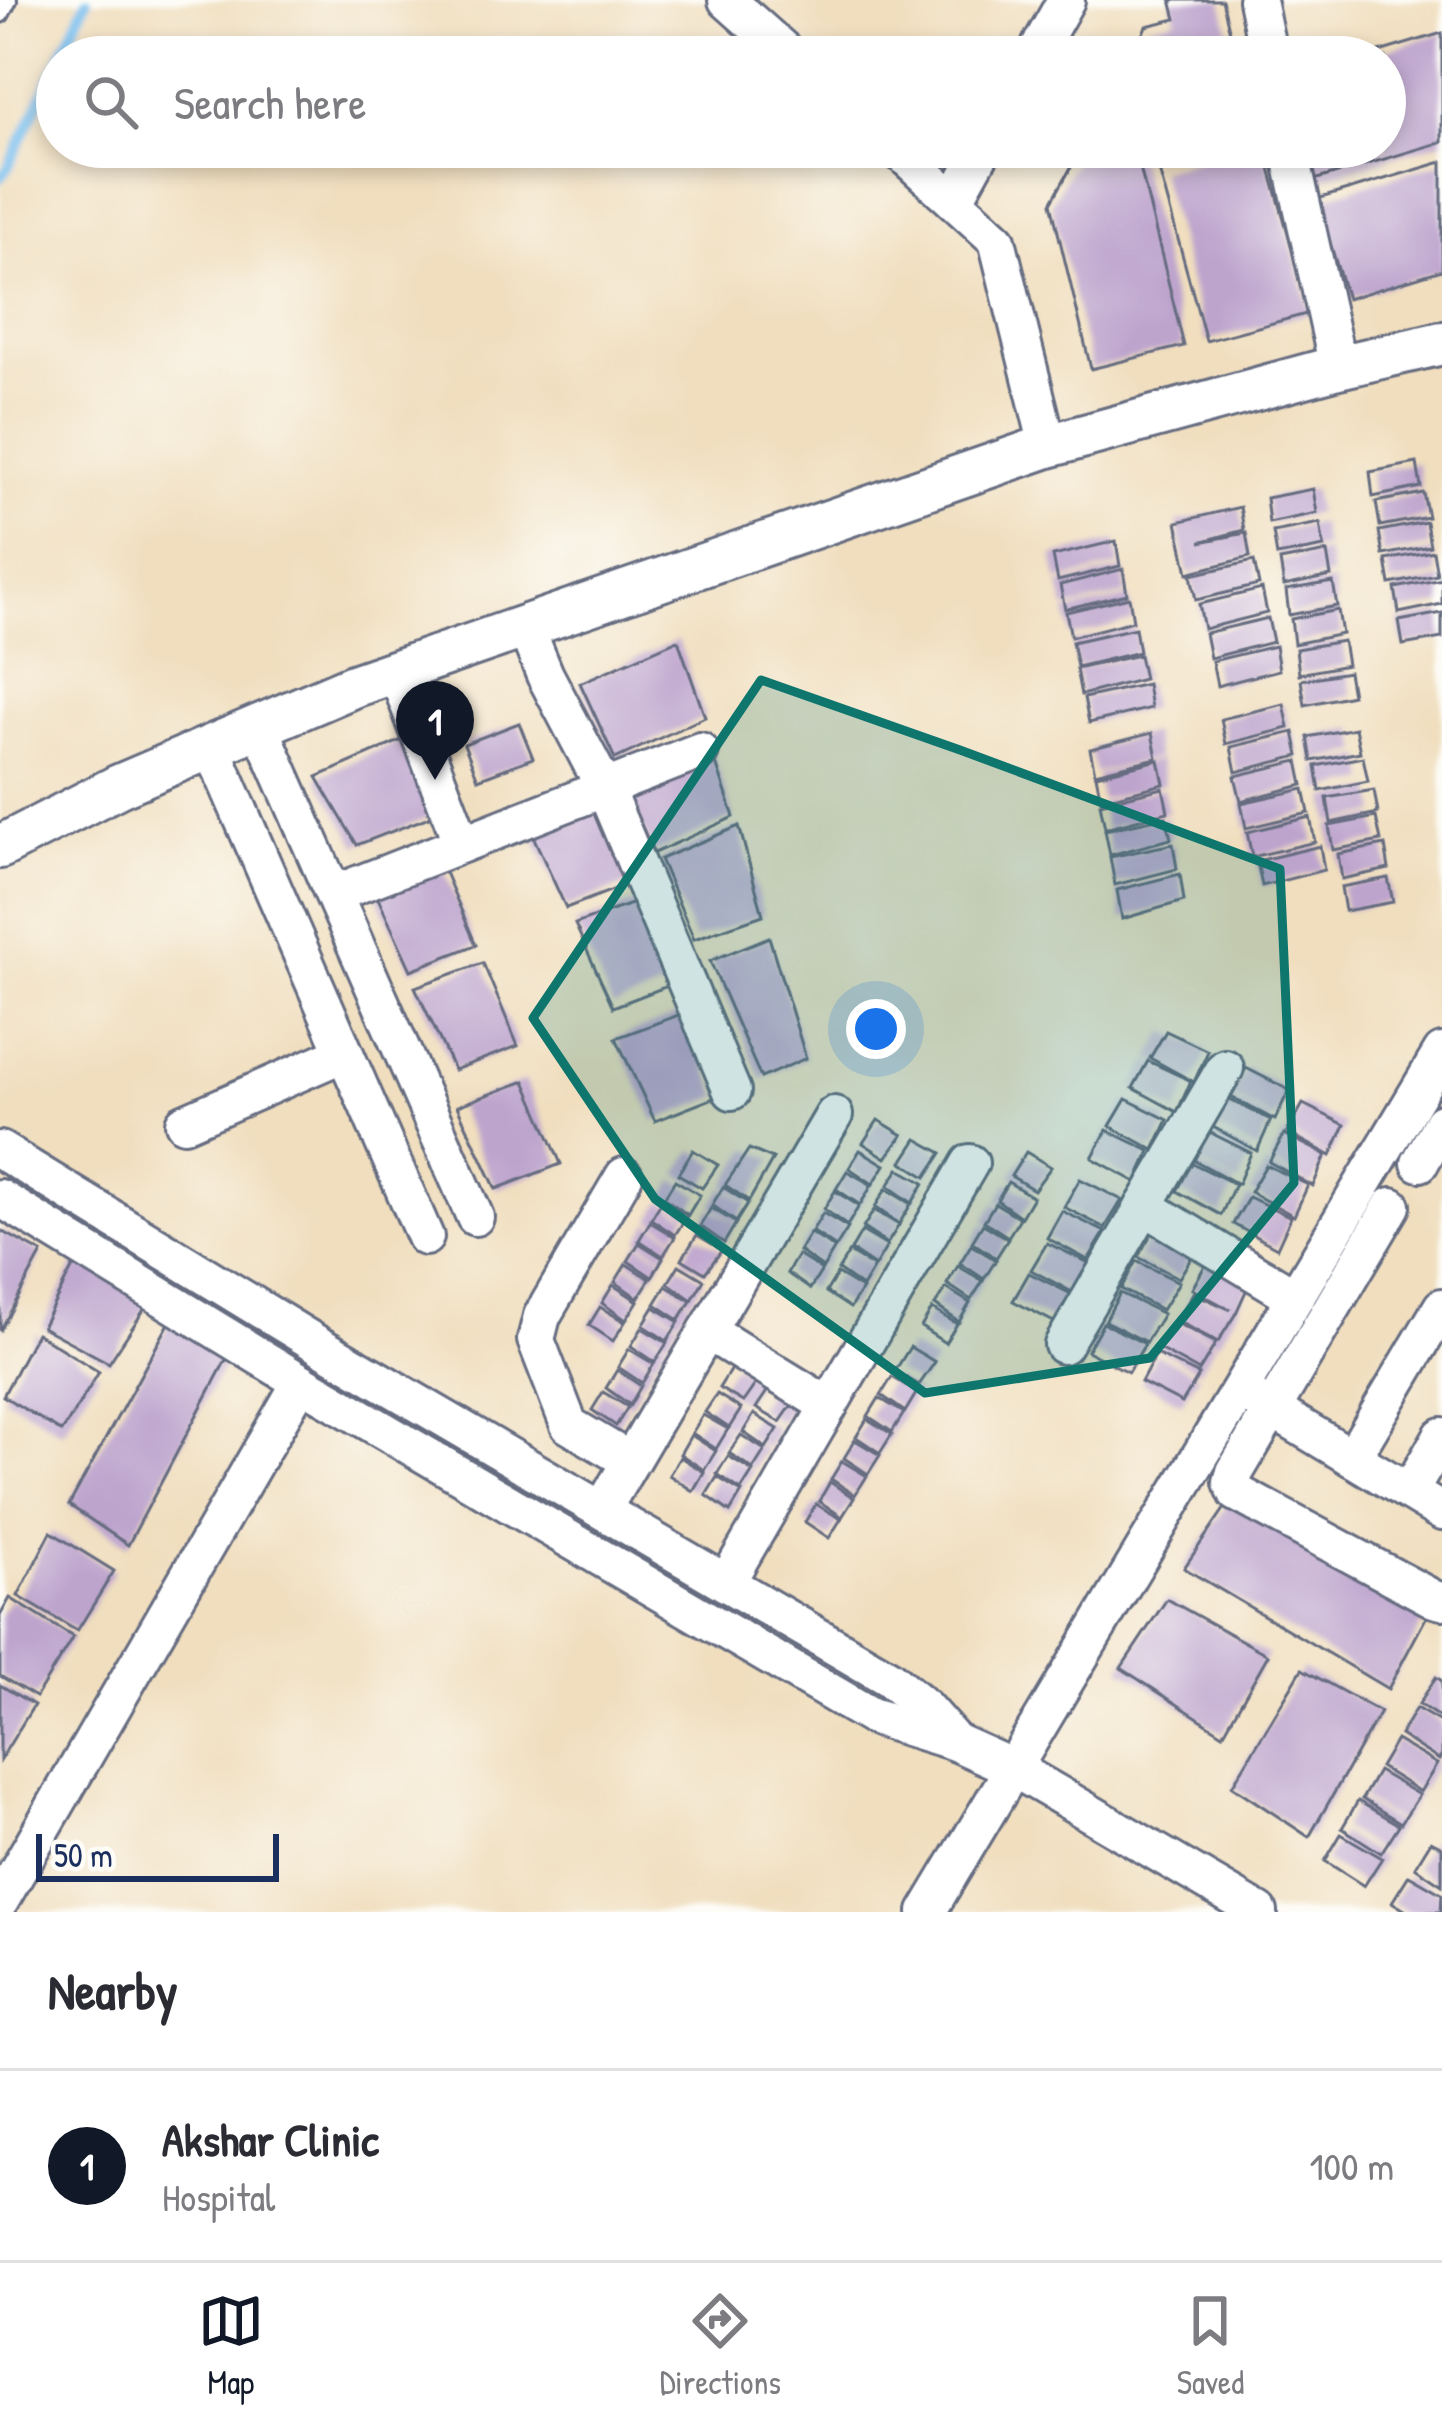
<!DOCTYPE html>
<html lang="en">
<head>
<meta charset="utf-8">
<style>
  body { margin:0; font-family:"Patrick Hand",sans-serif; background:#f2f2f3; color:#2b2b33 }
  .scale { position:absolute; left:36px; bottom:30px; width:243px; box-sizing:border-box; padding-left:12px; border:6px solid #1b2f5e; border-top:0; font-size:33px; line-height:42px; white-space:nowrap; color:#1b2f5e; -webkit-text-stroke:9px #fdfcf7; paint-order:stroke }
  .you { position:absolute; left:876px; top:1029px; width:42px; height:42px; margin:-30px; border:9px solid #fff; border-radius:50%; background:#1a73e8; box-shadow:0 0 0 18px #1a73e833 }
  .badge { display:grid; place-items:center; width:78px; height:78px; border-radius:50%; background:#111827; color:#fff; font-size:39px; font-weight:700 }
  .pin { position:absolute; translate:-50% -99px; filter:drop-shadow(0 3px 6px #0008) }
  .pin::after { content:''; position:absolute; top:63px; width:42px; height:36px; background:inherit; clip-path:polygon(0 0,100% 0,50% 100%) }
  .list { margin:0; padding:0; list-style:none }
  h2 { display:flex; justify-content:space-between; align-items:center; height:156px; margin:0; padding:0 48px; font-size:51px }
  h2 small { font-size:39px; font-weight:400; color:#7c7c81 }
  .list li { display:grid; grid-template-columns:78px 1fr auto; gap:36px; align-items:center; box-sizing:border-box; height:192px; padding:0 48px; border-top:3px solid #e1e1e2 }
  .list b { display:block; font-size:45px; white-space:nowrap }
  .list p { margin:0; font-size:39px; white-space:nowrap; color:#7c7c81 }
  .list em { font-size:39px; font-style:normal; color:#7c7c81 }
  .icon { flex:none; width:66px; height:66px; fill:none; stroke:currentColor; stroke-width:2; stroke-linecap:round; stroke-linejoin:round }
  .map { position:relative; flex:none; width:1442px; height:1912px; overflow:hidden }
  .search { position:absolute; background:#fff; box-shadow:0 6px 18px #0003; left:36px; right:36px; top:36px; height:132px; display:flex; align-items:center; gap:30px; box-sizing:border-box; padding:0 42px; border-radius:66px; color:#7c7c81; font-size:45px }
  .sheet { height:348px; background:#fff }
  nav { display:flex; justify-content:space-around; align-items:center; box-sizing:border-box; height:168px; border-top:3px solid #e1e1e2; background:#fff; font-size:33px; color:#7c7c81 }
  nav a { display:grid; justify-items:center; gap:6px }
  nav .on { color:#111827 }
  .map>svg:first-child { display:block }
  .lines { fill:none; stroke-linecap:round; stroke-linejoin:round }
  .stream { stroke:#77beee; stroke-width:10 }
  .building { fill:#bda4cd }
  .service-casing { stroke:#666c80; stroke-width:24 }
  .minor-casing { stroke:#666c80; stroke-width:42 }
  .tertiary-casing { stroke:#666c80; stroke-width:48 }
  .service { stroke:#fff; stroke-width:18 }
  .minor { stroke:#fff; stroke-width:36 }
  .tertiary { stroke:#fff; stroke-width:42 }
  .marked { fill:#0f766e; fill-opacity:0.2; stroke:#0f766e; stroke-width:9; stroke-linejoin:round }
</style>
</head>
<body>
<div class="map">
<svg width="1442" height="1912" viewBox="0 0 1442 1912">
  <rect width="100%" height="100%" fill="#fdfcf7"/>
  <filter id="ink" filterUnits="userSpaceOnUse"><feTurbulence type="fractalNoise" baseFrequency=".00833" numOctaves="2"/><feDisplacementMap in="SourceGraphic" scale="24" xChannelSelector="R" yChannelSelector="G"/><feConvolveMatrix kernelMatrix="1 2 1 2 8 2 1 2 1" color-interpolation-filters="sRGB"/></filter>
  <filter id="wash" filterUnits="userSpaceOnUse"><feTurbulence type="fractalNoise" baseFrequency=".004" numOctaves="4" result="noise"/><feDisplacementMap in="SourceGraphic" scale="48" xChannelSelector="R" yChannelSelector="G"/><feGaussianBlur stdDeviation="2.7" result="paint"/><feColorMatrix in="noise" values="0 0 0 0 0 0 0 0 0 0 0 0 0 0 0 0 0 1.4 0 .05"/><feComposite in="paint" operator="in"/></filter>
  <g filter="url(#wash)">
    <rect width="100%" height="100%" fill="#f0debe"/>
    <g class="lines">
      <g class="stream">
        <polyline points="60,57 87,0"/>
        <polyline points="0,178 9,166 57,64"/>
      </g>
    </g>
    <g id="blocks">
      <g class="building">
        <polygon points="1171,0 1222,0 1236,57 1133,57 1146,26 1176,19"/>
        <polygon points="1442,33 1442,142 1311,181 1301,147 1385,147 1385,57 1366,56"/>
        <polygon points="1110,147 1135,147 1184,346 1091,369 1051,203 1078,155"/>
        <polygon points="1245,147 1264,147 1310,313 1206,341 1159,170"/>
        <polygon points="1442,162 1442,270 1347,299 1317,199"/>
        <polygon points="1417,463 1421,487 1373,497 1370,472"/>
        <polygon points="1313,489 1317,513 1269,523 1266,498"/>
        <polygon points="1423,493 1428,517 1380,526 1376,502"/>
        <polygon points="1240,507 1244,530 1200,542 1246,533 1250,557 1188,573 1177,522"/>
        <polygon points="1426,522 1430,546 1383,555 1379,531"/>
        <polygon points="1320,523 1324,547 1277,556 1273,532"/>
        <polygon points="1116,541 1120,566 1058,581 1053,556"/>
        <polygon points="1433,551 1437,575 1390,584 1386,560"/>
        <polygon points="1327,552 1331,576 1284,586 1280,561"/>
        <polygon points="1254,561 1259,585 1196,600 1191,575"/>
        <polygon points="1123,569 1127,594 1065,609 1060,585"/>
        <polygon points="1442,579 1442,604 1399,613 1395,588"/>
        <polygon points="1333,582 1337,606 1289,615 1286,590"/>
        <polygon points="1262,589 1267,613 1204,629 1199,604"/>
        <polygon points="1129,597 1133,621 1071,637 1066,612"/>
        <polygon points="1338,610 1342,634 1294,644 1291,619"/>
        <polygon points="1442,613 1442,638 1403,645 1399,621"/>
        <polygon points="1268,618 1273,642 1210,658 1205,633"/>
        <polygon points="1135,628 1139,652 1077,667 1072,642"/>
        <polygon points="678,640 705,717 615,759 580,683"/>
        <polygon points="1343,641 1347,665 1299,674 1296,649"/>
        <polygon points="1275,646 1279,670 1217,686 1212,661"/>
        <polygon points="1139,655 1144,679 1081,695 1076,669"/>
        <polygon points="1348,672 1352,695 1305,705 1301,680"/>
        <polygon points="1147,684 1151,708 1089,723 1084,698"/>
        <polygon points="1284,704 1289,728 1226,744 1221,719"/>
        <polygon points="519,723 533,758 478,779 464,744"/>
        <polygon points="1355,728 1360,752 1312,761 1308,737"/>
        <polygon points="1294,732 1299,756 1236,772 1231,747"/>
        <polygon points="1152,733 1157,758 1095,773 1090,749"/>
        <polygon points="402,740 442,812 357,845 317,777"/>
        <polygon points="712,751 734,817 654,853 625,789"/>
        <polygon points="1363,757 1368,781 1320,791 1316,766"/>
        <polygon points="1159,760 1164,784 1101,800 1096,775"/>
        <polygon points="1298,761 1303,785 1241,801 1235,776"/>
        <polygon points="1163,788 1168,812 1105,828 1100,803"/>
        <polygon points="1304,789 1309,813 1246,828 1241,803"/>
        <polygon points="1374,790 1378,813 1331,823 1327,798"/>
        <polygon points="595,800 631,883 566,908 528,825"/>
        <polygon points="1166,817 1171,839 1110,855 1105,830"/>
        <polygon points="1310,817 1315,842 1252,857 1247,832"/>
        <polygon points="1376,817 1381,841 1333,850 1329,826"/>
        <polygon points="739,826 763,915 694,939 660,859"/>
        <polygon points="1173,844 1177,869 1115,885 1110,857"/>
        <polygon points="1385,845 1389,869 1342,879 1338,854"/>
        <polygon points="1320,846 1324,870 1262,886 1257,861"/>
        <polygon points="441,863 476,945 411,970 373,887"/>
        <polygon points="1180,874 1184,901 1122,919 1117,890"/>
        <polygon points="1388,878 1393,902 1345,911 1341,887"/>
        <polygon points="642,900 678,982 613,1007 575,924"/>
        <polygon points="769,937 806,1058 761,1078 710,961"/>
        <polygon points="483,963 518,1046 454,1070 415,987"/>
        <polygon points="684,1013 719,1096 655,1121 616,1038"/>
        <polygon points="1166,1031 1208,1051 1194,1082 1150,1058"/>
        <polygon points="1148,1061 1191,1081 1177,1112 1133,1088"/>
        <polygon points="1246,1068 1289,1090 1275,1120 1231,1097"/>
        <polygon points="525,1081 561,1164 496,1189 457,1106"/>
        <polygon points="1126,1099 1168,1120 1154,1150 1110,1126"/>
        <polygon points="1228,1099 1271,1120 1257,1151 1213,1127"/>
        <polygon points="1303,1104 1345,1125 1331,1156 1287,1132"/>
        <polygon points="878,1120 903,1135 886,1158 863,1143"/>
        <polygon points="1107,1130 1150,1151 1136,1182 1092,1158"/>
        <polygon points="1209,1132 1251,1153 1238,1184 1194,1160"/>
        <polygon points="1284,1134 1326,1155 1313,1186 1269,1162"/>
        <polygon points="917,1139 942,1153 926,1177 902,1162"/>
        <polygon points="749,1149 773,1159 749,1201 725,1185"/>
        <polygon points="693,1150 718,1165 702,1188 678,1174"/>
        <polygon points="860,1150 885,1165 873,1184 849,1168"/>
        <polygon points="1026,1152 1051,1167 1034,1190 1011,1176"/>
        <polygon points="1192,1163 1235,1184 1221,1215 1177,1191"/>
        <polygon points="1266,1165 1308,1185 1294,1216 1250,1192"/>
        <polygon points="899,1169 924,1183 912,1203 888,1186"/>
        <polygon points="847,1171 872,1185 860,1205 836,1189"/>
        <polygon points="1080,1179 1122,1200 1105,1228 1064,1207"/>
        <polygon points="675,1180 700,1195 688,1215 664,1198"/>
        <polygon points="1008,1182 1033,1197 1021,1217 997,1200"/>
        <polygon points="723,1187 748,1203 736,1222 712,1205"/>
        <polygon points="886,1189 911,1204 899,1224 875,1207"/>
        <polygon points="835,1191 859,1206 847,1226 824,1209"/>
        <polygon points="1249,1197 1291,1217 1277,1248 1233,1224"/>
        <polygon points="662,1201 687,1216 675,1235 651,1219"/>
        <polygon points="995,1203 1020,1218 1008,1237 984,1221"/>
        <polygon points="711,1208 736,1223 724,1243 700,1226"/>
        <polygon points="874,1210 899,1225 887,1244 863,1228"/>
        <polygon points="1062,1211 1105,1232 1088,1260 1047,1238"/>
        <polygon points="823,1213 848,1228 836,1247 812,1231"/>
        <polygon points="650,1222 675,1237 663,1256 639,1240"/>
        <polygon points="983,1224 1008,1239 996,1258 972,1242"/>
        <polygon points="1154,1229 1196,1250 1179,1278 1138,1257"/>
        <polygon points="0,1230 42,1253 0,1331"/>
        <polygon points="862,1231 887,1246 875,1266 851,1250"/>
        <polygon points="810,1233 835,1248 823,1268 799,1251"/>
        <polygon points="697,1235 722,1250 705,1273 682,1259"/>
        <polygon points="639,1243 663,1258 652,1277 628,1261"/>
        <polygon points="1047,1243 1089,1263 1072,1292 1031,1270"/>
        <polygon points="971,1245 996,1260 984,1279 960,1263"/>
        <polygon points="849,1252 874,1267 862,1287 838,1270"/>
        <polygon points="798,1255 822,1270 810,1289 787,1273"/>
        <polygon points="77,1259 151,1299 109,1363 42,1327"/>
        <polygon points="1136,1261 1179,1282 1162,1310 1121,1289"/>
        <polygon points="1207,1262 1250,1282 1236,1313 1218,1342 1177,1321 1193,1293 1231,1310 1192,1289"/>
        <polygon points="626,1264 650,1279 638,1298 615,1282"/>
        <polygon points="679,1265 704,1280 692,1300 668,1283"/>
        <polygon points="958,1266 983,1281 971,1300 947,1284"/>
        <polygon points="1029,1273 1071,1294 1054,1322 1013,1301"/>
        <polygon points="837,1274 862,1289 850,1308 826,1292"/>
        <polygon points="613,1285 638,1301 626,1320 602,1303"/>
        <polygon points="666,1286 691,1301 679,1320 655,1304"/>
        <polygon points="946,1288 970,1303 959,1322 935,1305"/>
        <polygon points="1120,1293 1163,1314 1146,1342 1105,1321"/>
        <polygon points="600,1307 625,1322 613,1341 589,1325"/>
        <polygon points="654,1307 679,1322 667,1341 643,1325"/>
        <polygon points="932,1309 957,1324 945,1343 921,1327"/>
        <polygon points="172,1318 228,1356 128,1545 69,1505"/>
        <polygon points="1174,1322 1216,1343 1199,1371 1159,1349"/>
        <polygon points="1103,1323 1145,1344 1128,1372 1087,1351"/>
        <polygon points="642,1328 667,1343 655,1362 631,1346"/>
        <polygon points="36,1333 99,1372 62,1432 3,1396"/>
        <polygon points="910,1347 935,1362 919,1385 895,1371"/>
        <polygon points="629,1349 654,1364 642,1383 618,1367"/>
        <polygon points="1156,1354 1199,1375 1182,1403 1141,1382"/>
        <polygon points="734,1364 759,1379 743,1402 719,1388"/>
        <polygon points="617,1370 641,1386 630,1405 606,1388"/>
        <polygon points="892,1377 917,1392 905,1412 881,1395"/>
        <polygon points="772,1384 796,1399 780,1422 756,1408"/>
        <polygon points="603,1392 628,1407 616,1426 592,1410"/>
        <polygon points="717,1394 741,1409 729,1428 705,1412"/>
        <polygon points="879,1398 904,1413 892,1432 868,1416"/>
        <polygon points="754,1414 778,1429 766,1448 743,1432"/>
        <polygon points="703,1415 728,1429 716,1449 692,1433"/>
        <polygon points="867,1419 892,1434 880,1453 856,1437"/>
        <polygon points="691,1435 716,1451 704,1470 680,1454"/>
        <polygon points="741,1435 765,1450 753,1469 729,1453"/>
        <polygon points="855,1440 880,1455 868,1474 844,1458"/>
        <polygon points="728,1456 753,1471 741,1490 717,1474"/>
        <polygon points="680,1457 704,1472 693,1491 669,1475"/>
        <polygon points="842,1461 867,1476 855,1495 831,1479"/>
        <polygon points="717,1477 742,1492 730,1512 706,1495"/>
        <polygon points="830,1482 854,1498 842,1517 819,1501"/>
        <polygon points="1231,1499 1429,1612 1388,1689 1184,1568"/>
        <polygon points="816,1504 841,1519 829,1538 805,1522"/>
        <polygon points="51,1532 114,1571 77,1631 18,1596"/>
        <polygon points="10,1598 73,1637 36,1697 0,1676 0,1616"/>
        <polygon points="1167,1599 1268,1655 1223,1734 1121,1668"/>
        <polygon points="1302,1669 1380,1712 1309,1837 1232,1786"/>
        <polygon points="1436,1677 1442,1681 1442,1719 1419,1704"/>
        <polygon points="0,1685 34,1705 0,1760"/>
        <polygon points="1416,1708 1442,1723 1442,1755 1439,1760 1400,1735"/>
        <polygon points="1396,1740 1437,1764 1420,1792 1380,1767"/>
        <polygon points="1378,1771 1419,1795 1401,1823 1362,1799"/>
        <polygon points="1358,1801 1399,1825 1381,1853 1342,1828"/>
        <polygon points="1341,1834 1382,1858 1364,1886 1325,1861"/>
        <polygon points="1431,1841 1442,1847 1442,1885 1415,1867"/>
        <polygon points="1409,1875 1442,1894 1441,1912 1408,1912 1392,1902"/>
      </g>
    </g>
  </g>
  <g filter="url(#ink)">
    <use href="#blocks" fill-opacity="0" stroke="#666c80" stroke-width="3"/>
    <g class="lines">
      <defs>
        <polyline id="service" points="0,13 7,0"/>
        <g id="minor">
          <polyline points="727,0 791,57"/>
          <polyline points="1257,0 1269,57"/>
          <polyline points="1034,57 1066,0"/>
          <polyline points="895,147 997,240 1048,446"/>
          <polyline points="1289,147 1338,367"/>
          <polyline points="955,199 984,147"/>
          <polyline points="525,626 545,675 604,787 732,1091"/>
          <polyline points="396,671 462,844"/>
          <polyline points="259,725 475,1217"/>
          <polyline points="211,746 425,1237"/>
          <polyline points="334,894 700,751"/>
          <polyline points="184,1123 344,1053"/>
          <polyline points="0,1150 322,1347 889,1678 924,1707 955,1742"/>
          <polyline points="1420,1163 1442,1123"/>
          <polyline points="624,1176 542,1316 536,1340 569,1425 630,1461"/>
          <polyline points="0,1198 301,1382 871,1716 955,1742 1013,1768 1259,1912"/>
          <polyline points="1144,1206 1295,1297"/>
          <polyline points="1392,1206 1235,1472 1232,1482 1237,1493 1434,1599 1442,1601"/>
          <polyline points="707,1331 829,1406"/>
          <polyline points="1063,1345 1225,1068"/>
          <polyline points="1253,1398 1442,1512"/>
          <polyline points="1352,1458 1442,1307"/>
          <polyline points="1409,1492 1442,1436"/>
          <polyline points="602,1510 834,1115"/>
          <polyline points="726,1583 970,1163"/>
          <polyline points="0,1901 301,1382"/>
          <polyline points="927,1912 1442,1052"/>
        </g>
        <polyline id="tertiary" points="0,847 119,786 353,686 1048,446 1338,367 1442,343"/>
      </defs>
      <use href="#service" class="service-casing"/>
      <use href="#minor" class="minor-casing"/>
      <use href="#tertiary" class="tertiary-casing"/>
      <use href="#service" class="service"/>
      <use href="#minor" class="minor"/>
      <use href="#tertiary" class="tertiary"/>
    </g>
  </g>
  <path class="marked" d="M761 680 960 750 1280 869 1294 1183 1150 1358 925 1393 655 1199 533 1018Z"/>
</svg>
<div class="scale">50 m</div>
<div class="you"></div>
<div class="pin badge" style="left:435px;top:780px">1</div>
<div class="search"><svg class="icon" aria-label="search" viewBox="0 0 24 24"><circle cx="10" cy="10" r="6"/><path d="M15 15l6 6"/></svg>Search here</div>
</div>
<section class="sheet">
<h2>Nearby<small></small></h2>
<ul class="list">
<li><span class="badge">1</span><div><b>Akshar Clinic</b><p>Hospital</p></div><em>100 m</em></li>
</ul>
</section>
<nav>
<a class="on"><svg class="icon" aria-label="map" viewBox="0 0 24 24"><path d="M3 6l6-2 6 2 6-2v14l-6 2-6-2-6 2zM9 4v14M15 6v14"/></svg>Map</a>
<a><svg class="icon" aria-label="directions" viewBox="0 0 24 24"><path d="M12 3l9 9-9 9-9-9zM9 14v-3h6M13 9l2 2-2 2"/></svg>Directions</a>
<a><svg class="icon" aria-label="saved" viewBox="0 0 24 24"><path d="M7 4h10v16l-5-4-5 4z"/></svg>Saved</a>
</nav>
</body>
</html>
